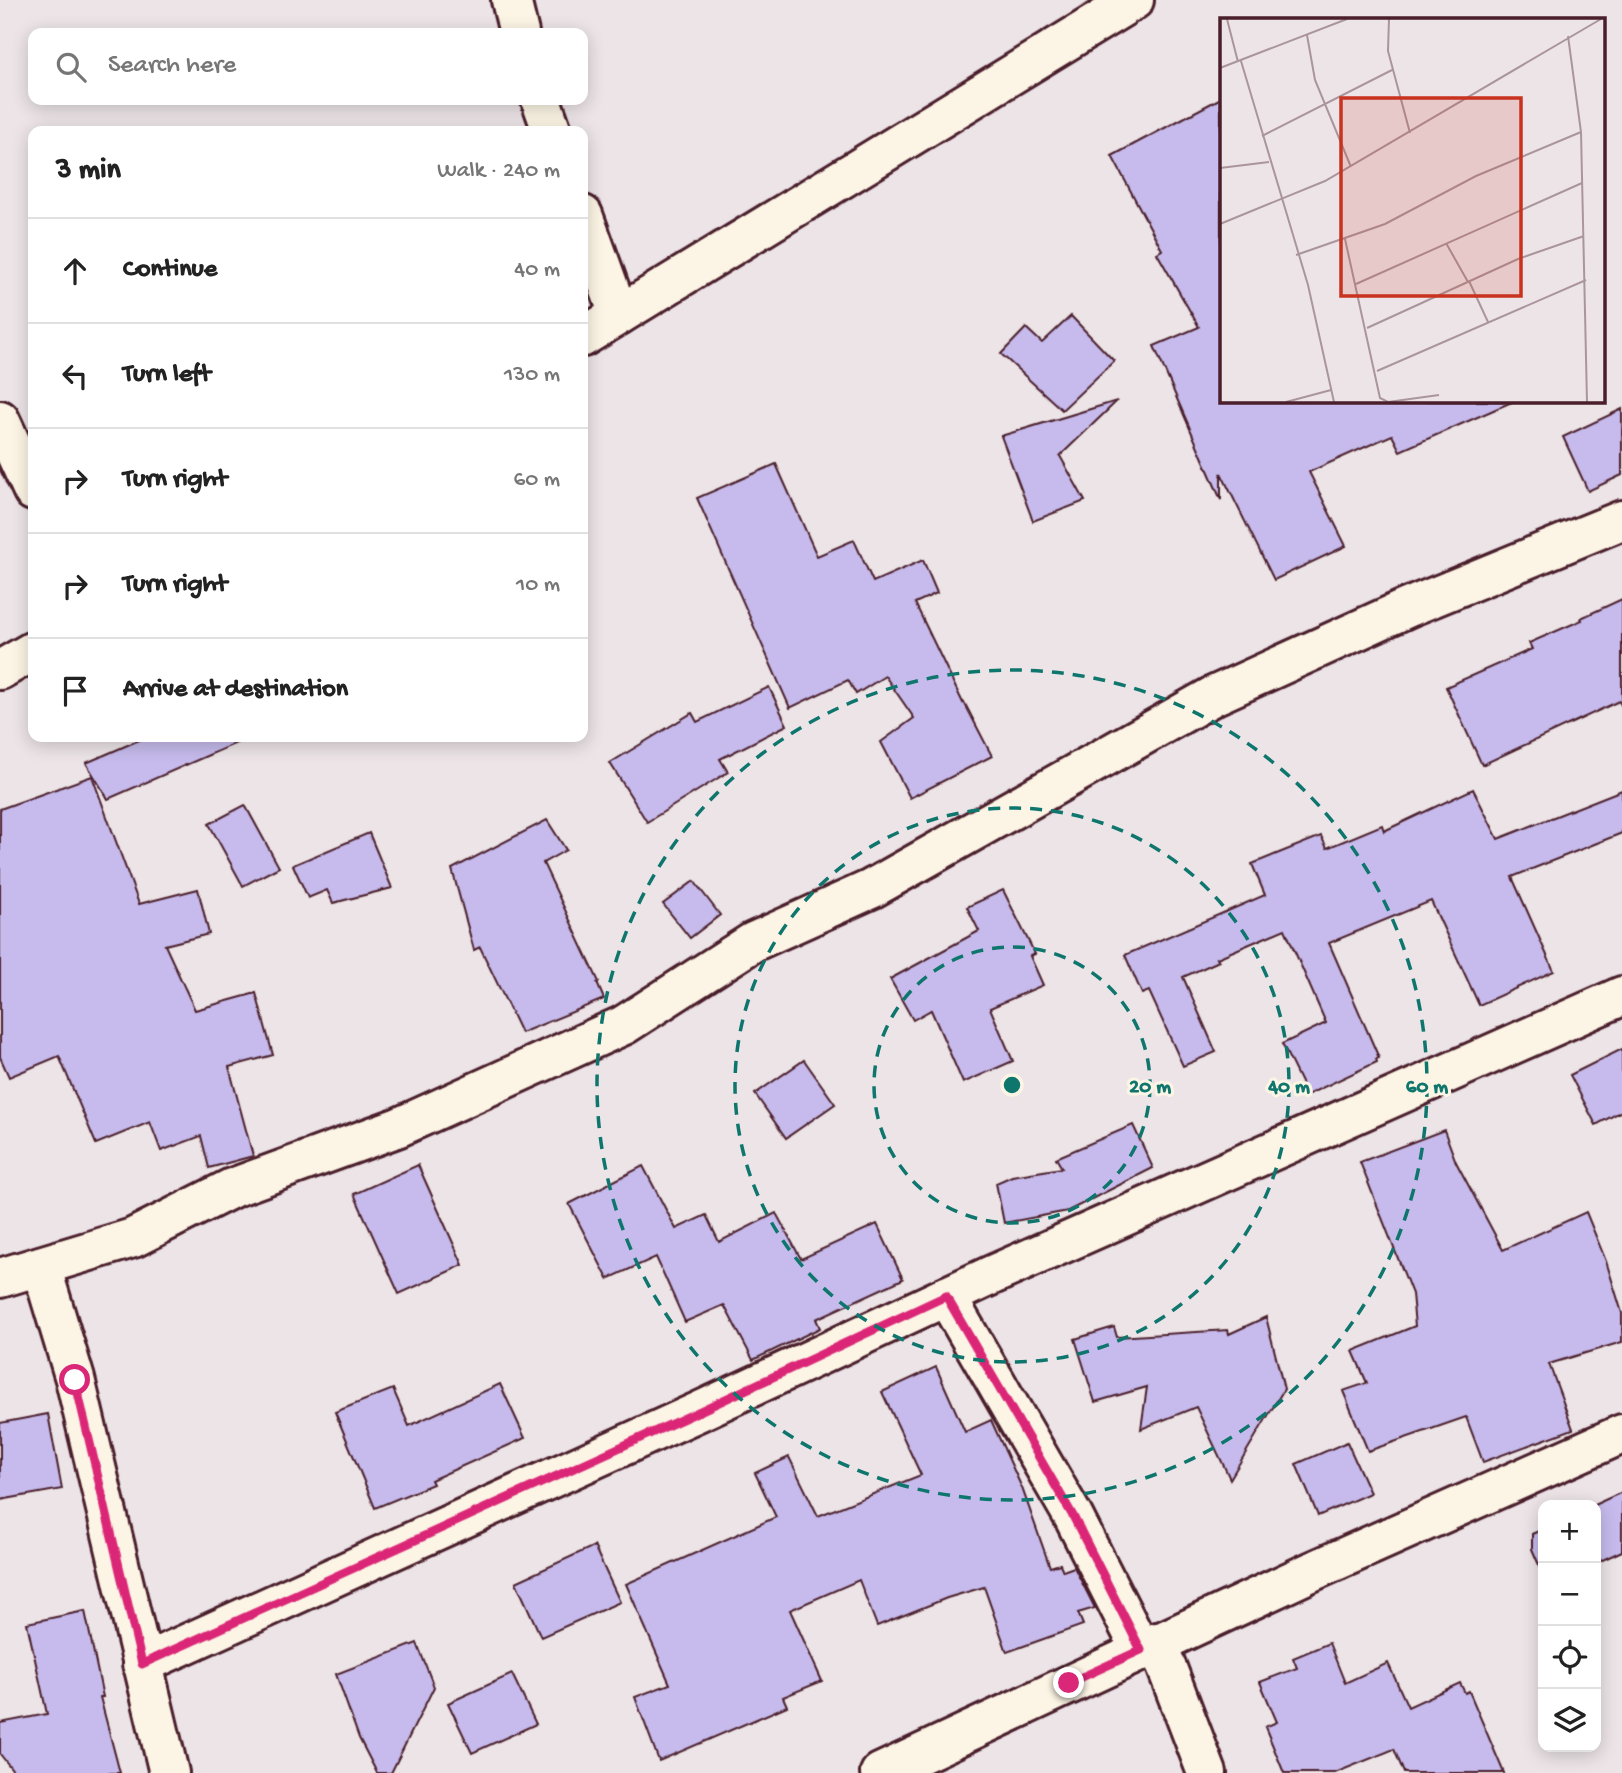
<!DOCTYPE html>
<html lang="en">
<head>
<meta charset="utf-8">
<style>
  body { margin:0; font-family:"Gochi Hand",sans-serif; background:#f2f2f2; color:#222 }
  .controls { position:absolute; right:21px; bottom:21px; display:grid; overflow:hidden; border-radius:14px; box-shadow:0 4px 18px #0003 }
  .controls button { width:63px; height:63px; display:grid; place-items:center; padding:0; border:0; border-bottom:2px solid #e0e0e0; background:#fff; color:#222; font:35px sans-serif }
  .stop { position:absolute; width:21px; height:21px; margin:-16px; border:5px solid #db2777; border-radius:50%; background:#fff }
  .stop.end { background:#db2777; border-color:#fff; box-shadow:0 2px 7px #0008 }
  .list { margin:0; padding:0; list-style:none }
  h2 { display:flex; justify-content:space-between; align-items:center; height:91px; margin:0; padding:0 28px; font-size:30px }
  h2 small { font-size:23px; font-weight:400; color:#767676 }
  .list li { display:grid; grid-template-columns:46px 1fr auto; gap:21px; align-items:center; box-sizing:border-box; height:105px; padding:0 28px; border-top:2px solid #e0e0e0 }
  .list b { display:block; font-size:26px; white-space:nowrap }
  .list em { font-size:23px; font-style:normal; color:#767676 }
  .icon { flex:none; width:38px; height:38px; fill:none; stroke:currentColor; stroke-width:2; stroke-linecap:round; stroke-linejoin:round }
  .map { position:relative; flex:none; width:1622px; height:1773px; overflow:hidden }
  .search { position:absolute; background:#fff; box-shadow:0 4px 18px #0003; left:28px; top:28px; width:560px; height:77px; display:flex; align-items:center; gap:18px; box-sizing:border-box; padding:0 24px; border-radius:14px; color:#767676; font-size:26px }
  .panel { position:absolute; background:#fff; box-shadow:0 4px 18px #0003; left:28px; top:126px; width:560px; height:616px; border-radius:14px }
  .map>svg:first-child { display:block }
  .building { fill:#c6bbec; stroke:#4a1f2b; stroke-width:2 }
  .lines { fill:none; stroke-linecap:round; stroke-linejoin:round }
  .street-casing { stroke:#4a1f2b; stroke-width:44 }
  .secondary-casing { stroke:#4a1f2b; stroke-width:44 }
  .street { stroke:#fcf5e5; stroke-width:38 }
  .secondary { stroke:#fcf5e5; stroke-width:38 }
  .route { stroke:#db2777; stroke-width:9 }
  .ring { fill:none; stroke:#0f766e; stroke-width:3.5; stroke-dasharray:12 9 }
  .inset-road { fill:none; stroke:#ab959c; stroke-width:2 }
  .view { fill:#c8321e; fill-opacity:0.15; stroke:#c8321e; stroke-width:3.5 }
  .inset-edge { fill:none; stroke:#4a1f2b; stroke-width:3.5 }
  .centre { fill:#0f766e; stroke:#fcf5e5; stroke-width:3.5 }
  .ring-label { font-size:21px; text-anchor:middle; font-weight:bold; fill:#0f766e; stroke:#fcf5e5; stroke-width:6; stroke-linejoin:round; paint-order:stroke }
</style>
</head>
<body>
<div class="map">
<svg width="1622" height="1773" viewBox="0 0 1622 1773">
  <rect width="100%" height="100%" fill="#ece4e7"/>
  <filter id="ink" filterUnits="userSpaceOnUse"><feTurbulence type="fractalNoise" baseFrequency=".0143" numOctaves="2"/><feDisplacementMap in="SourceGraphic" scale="14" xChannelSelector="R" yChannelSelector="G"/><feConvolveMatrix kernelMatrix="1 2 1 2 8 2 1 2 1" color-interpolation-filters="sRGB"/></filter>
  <g filter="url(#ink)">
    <g class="building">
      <polygon points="1221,98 1221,401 1514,401 1400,451 1392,435 1309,472 1346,546 1274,580 1221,473 1221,500 1154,346 1199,327 1157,253 1162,250 1112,156"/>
      <polygon points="1071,316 1114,361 1062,410 1001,354 1026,328 1042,343"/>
      <polygon points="1117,401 1060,456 1085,501 1033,521 1001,436"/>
      <polygon points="1622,409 1622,475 1588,491 1563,437"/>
      <polygon points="776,464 817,556 854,540 873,582 923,560 937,593 915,603 963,703 964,702 992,756 910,798 881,742 914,718 885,676 856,694 848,680 790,708 697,498"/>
      <polygon points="1622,599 1622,707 1619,701 1482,765 1446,687 1532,649 1529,643 1582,620 1581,618"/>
      <polygon points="769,687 787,725 720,759 728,772 647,822 610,763 692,713 697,722"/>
      <polygon points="146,737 250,737 108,799 86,763"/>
      <polygon points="92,776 139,904 198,889 209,934 165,945 195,1010 256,993 273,1055 229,1067 253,1156 209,1168 201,1136 161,1151 150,1122 96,1144 59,1056 9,1077 0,1057 0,809"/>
      <polygon points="1473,789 1498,839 1622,790 1622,833 1512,877 1554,971 1479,1005 1431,901 1329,943 1379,1058 1376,1059 1377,1062 1307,1095 1282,1044 1326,1023 1285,929 1217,958 1219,961 1183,977 1216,1052 1183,1066 1149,991 1142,994 1125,955 1265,895 1252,864 1321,836 1327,848 1382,825 1384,831"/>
      <polygon points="245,805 279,867 243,886 209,824"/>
      <polygon points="547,820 566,850 543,863 599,982 597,983 604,999 521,1033 480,947 474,950 452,869"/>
      <polygon points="369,833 392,888 333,903 327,890 308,898 293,865"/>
      <polygon points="694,881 720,915 690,938 663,904"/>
      <polygon points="1003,890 1035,954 1030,956 1043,985 990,1008 1013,1061 963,1083 931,1010 913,1020 890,979 979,931 967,907"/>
      <polygon points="1622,1049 1622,1111 1596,1125 1570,1075"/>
      <polygon points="804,1060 835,1104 786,1138 755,1094"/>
      <polygon points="1133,1125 1153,1168 1068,1211 1004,1223 996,1183 1012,1176 1062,1168 1056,1158"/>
      <polygon points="1444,1130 1456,1162 1503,1250 1586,1212 1606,1261 1622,1313 1622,1342 1549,1364 1573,1429 1483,1462 1466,1417 1368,1451 1343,1391 1367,1383 1353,1351 1415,1326 1412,1294 1360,1162"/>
      <polygon points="418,1165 463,1265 399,1294 354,1194"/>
      <polygon points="643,1166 676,1229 706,1215 719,1242 776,1213 801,1259 877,1224 903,1279 816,1319 820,1328 753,1360 724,1305 685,1322 656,1257 608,1279 569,1204"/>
      <polygon points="1266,1317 1284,1389 1230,1479 1196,1407 1141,1429 1147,1387 1095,1402 1075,1339 1114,1327 1117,1337 1228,1330 1229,1334"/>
      <polygon points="936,1367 965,1432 991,1420 1022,1488 1050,1567 1060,1564 1063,1571 1074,1567 1095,1608 1078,1613 1083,1625 1007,1652 984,1587 947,1598 877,1626 859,1580 790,1610 822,1681 783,1697 787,1706 659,1761 635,1697 670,1684 626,1584 776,1517 755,1473 789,1457 818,1516 921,1475 882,1392"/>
      <polygon points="500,1384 525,1438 431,1480 433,1484 375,1508 335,1412 393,1389 409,1426"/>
      <polygon points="48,1414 62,1489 0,1500 0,1423"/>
      <polygon points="1347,1442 1370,1493 1318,1516 1296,1464"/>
      <polygon points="1622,1492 1622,1551 1596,1563 1594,1505"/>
      <polygon points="1543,1529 1543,1574 1532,1549 1532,1534"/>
      <polygon points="594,1546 620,1602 541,1637 516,1582"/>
      <polygon points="85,1611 103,1697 100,1697 120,1773 15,1773 0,1754 0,1723 47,1714 27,1623"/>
      <polygon points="417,1643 434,1687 391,1773 377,1773 359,1738 336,1674"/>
      <polygon points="1329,1643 1345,1683 1388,1663 1408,1707 1460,1683 1465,1693 1469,1691 1504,1773 1404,1773 1394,1749 1335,1773 1284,1773 1265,1727 1277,1722 1260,1682 1297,1668 1293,1658"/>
      <polygon points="512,1674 536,1724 472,1753 448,1703"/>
    </g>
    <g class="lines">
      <defs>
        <g id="street">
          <polyline points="511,0 519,33"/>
          <polyline points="541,100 552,131"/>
          <polyline points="583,215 619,315"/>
          <polyline points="0,420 33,491"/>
          <polyline points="41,1266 75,1379 169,1773"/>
          <polyline points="0,1278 133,1238 232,1188 399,1127 624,1025 753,942 871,889 1213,696 1407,608 1622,520"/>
          <polyline points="946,1296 1073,1516 1141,1650"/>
          <polyline points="1157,1642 1207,1773"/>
          <polyline points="142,1664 700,1411 992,1275 1622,996"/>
          <polyline points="880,1773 1313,1571 1622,1434"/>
        </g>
        <g id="secondary">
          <polyline points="583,337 1134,0"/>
          <polyline points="0,670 33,651"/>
        </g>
      </defs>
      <use href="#street" class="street-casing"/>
      <use href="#secondary" class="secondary-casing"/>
      <use href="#street" class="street"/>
      <use href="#secondary" class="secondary"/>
    </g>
  </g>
  <g class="lines" filter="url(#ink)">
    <polyline class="route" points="75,1380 142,1664 700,1411 946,1296 1073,1516 1141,1650 1069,1683"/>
  </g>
  <g class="ring">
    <circle cx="1012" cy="1085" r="138"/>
    <circle cx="1012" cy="1085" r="277"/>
    <circle cx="1012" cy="1085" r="415"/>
  </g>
  <g transform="translate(1220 18)">
    <rect width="385" height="385" fill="#ece4e7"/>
    <path class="inset-road" d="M7 1 18 44M169 1 168 33 190 115M87 17 95 62 131 149M348 18 361 114 367 384M21 43 88 267 114 384M0 50 127 1M42 118 172 52M0 150 49 144M0 206 105 163 381 1M125 221 160 380 168 384 219 377M226 225 248 264M76 237 165 206 256 158 361 114M249 263 268 304M136 266 362 165M147 310 298 241 364 218M157 353 366 262M66 384 111 372"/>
    <path class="view" d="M121 80H301V278H121Z"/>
    <rect width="385" height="385" class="inset-edge"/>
  </g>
  <circle cx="1012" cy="1085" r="10" class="centre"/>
  <g class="ring-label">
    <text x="1150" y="1092">20 m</text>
    <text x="1289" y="1092">40 m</text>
    <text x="1427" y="1092">60 m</text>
  </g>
</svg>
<div class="controls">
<button>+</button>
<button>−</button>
<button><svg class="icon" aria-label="locate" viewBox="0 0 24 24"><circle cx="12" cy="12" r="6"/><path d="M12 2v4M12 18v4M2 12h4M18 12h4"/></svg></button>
<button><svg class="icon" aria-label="layers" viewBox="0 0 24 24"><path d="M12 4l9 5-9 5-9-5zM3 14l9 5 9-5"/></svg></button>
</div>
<div class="stop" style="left:75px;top:1380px"></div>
<div class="stop end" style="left:1069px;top:1683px"></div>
<div class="search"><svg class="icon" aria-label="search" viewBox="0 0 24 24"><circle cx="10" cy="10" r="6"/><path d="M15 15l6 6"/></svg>Search here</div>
<section class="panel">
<h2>3 min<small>Walk · 240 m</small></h2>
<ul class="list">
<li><svg class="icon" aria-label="ahead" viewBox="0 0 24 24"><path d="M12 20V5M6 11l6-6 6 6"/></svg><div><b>Continue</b></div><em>40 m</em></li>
<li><svg class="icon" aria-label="left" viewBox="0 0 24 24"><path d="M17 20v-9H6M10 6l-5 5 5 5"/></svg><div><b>Turn left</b></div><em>130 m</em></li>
<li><svg class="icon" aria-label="right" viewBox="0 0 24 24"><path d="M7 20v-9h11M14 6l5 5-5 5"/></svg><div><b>Turn right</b></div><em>60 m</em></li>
<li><svg class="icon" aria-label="right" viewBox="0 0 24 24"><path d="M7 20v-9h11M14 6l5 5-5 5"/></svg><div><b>Turn right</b></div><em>10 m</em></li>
<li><svg class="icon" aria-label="arrive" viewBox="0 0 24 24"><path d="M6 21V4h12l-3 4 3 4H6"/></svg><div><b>Arrive at destination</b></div></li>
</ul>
</section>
</div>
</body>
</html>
